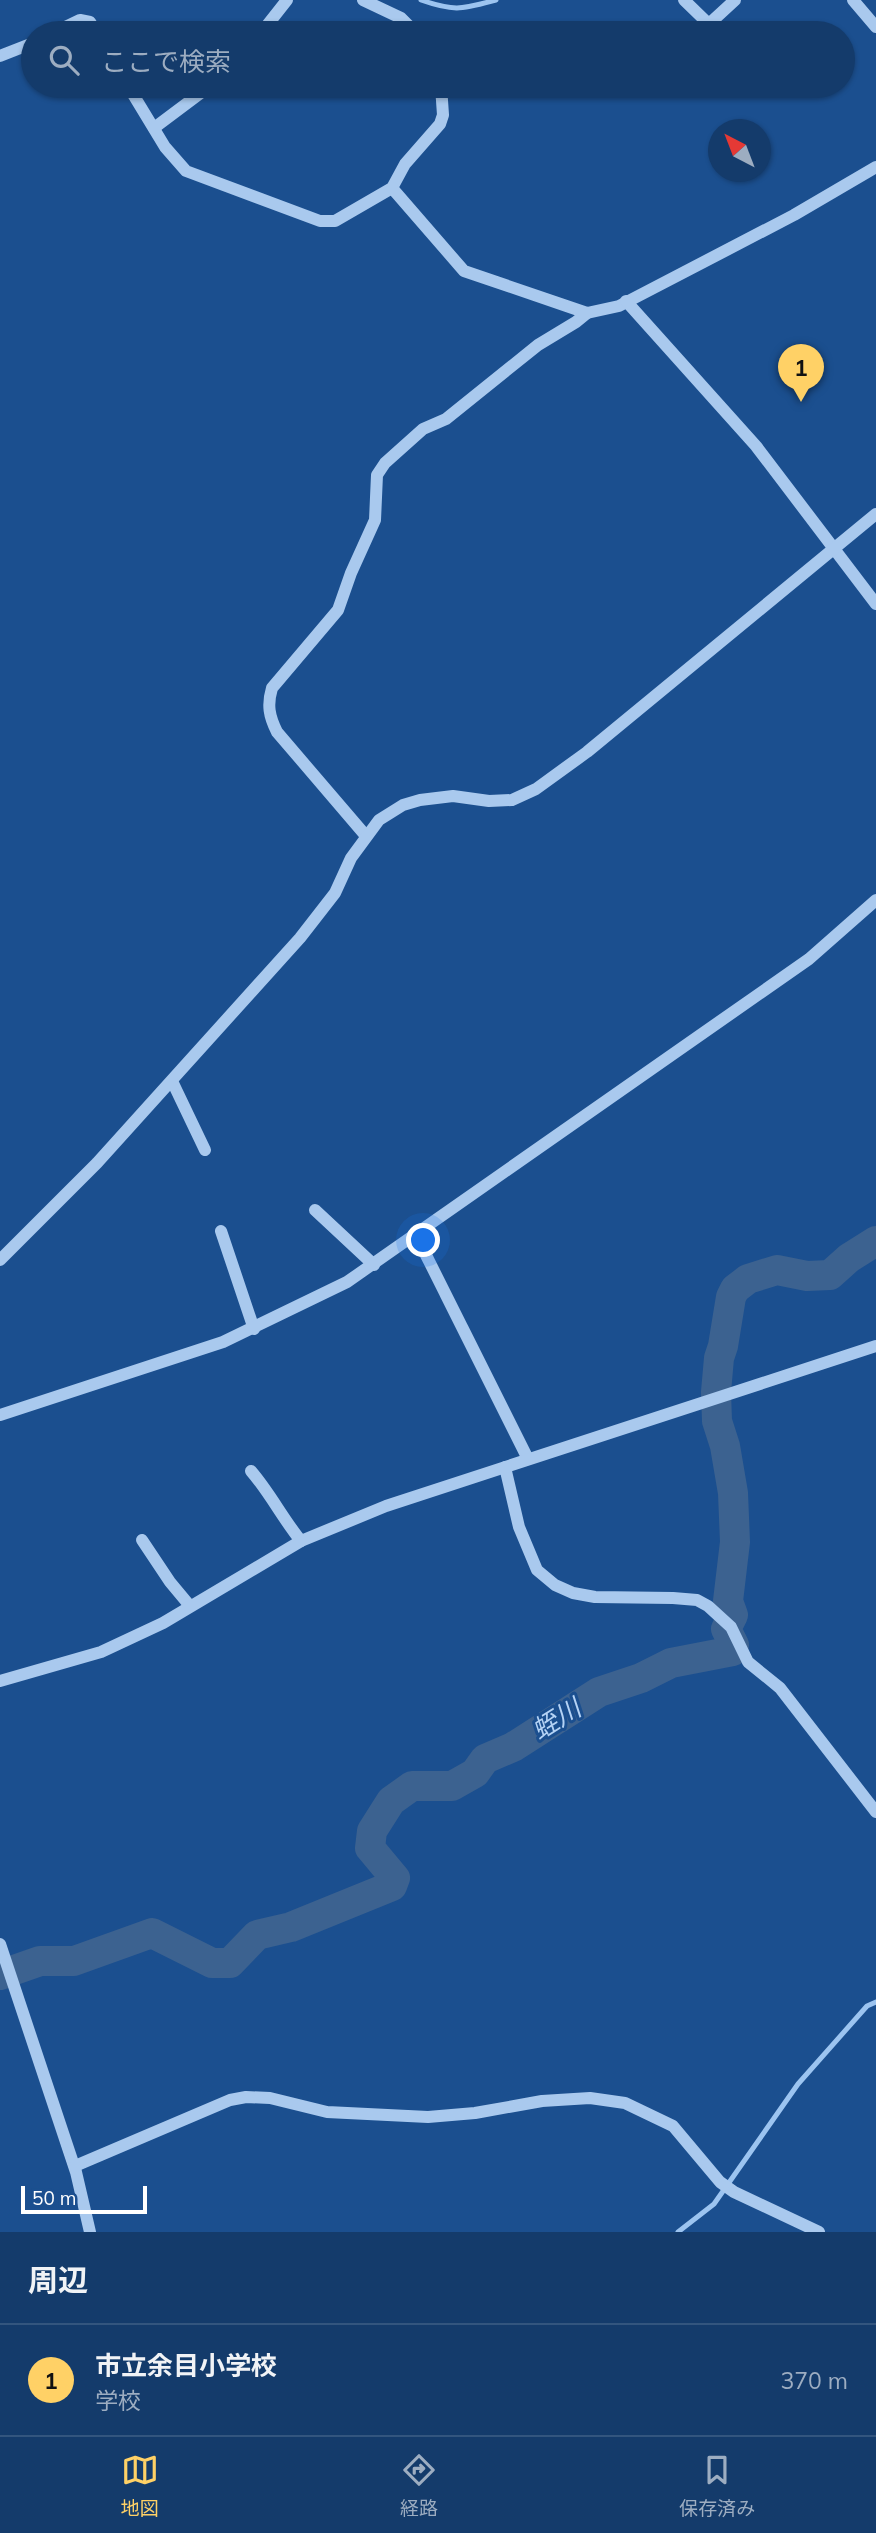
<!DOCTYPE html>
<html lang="ja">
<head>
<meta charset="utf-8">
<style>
  body { margin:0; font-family:Mulish,"Noto Sans JP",sans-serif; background:#214673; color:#f1f3f6 }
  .compass { position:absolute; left:708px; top:119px; width:63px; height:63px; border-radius:50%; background:#143b6b; box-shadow:0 2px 5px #0004; rotate:318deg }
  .scale { position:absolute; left:21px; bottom:18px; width:126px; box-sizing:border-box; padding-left:7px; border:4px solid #fff; border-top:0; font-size:19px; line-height:24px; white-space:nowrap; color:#fff; -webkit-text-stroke:5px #1b4f8f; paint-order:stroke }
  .you { position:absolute; left:424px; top:1241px; width:24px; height:24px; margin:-18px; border:5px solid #fff; border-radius:50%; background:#1a73e8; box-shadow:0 0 0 10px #1a73e833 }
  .badge { display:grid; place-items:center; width:46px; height:46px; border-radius:50%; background:#ffd166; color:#111; font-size:23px; font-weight:700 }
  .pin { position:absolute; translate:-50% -58px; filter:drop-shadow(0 2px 4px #0008) }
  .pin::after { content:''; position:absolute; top:37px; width:24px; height:21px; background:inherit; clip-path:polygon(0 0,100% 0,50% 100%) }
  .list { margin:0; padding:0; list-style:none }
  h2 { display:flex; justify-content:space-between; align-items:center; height:91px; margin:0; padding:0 28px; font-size:30px }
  h2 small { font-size:23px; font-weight:400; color:#9dadc1 }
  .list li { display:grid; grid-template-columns:46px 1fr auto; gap:21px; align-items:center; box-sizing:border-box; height:112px; padding:0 28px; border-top:2px solid #33557e }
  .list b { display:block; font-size:26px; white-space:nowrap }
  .list p { margin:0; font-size:23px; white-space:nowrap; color:#9dadc1 }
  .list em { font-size:23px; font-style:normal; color:#9dadc1 }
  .icon { flex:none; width:38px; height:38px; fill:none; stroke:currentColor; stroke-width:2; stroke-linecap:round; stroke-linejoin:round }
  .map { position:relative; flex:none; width:876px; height:2232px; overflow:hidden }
  .search { position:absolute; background:#143b6b; box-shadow:0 2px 5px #0004; left:21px; right:21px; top:21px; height:77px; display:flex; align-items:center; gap:18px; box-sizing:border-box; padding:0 24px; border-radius:38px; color:#9dadc1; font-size:26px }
  .sheet { height:203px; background:#143b6b }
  nav { display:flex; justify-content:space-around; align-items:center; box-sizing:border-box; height:98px; border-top:2px solid #33557e; background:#143b6b; font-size:19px; color:#9dadc1 }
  nav a { display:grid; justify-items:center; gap:4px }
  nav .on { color:#ffd166 }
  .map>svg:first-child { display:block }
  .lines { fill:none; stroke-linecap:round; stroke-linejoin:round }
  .stream { stroke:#9cc4f0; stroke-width:5 }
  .river { stroke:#3c6290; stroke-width:30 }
  .minor { stroke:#a9c9ee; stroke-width:12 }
  .labels { text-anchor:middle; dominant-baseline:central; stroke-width:6; stroke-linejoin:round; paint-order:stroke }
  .water-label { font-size:26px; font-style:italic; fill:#b5d3f5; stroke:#1b4f8f }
</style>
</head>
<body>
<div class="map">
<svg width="876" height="2232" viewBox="0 0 876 2232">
  <rect width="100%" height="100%" fill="#1b4f8f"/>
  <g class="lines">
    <g class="stream">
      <path d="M421 0C455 12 462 9 496 0"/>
      <polyline points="678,2232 714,2204 798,2084 867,2006 876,2002"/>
    </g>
    <polyline class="river" points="0,1975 40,1961 74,1961 152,1933 212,1963 230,1963 257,1935 291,1927 392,1886 395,1878 370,1848 372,1831 391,1801 412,1786 452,1786 475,1773 485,1759 513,1747 599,1692 641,1678 671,1663 733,1651 734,1645 726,1629 733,1615 728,1601 735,1542 733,1493 725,1446 717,1421 716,1392 719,1358 723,1346 731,1297 735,1289 748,1279 777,1270 807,1276 830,1275 849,1258 876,1241"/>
    <g class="minor">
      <polyline points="363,0 401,18 416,33"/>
      <polyline points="684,0 718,33"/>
      <polyline points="853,0 876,27"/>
      <polyline points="709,24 735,0"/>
      <polyline points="53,33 80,20 90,22 97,33"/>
      <polyline points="261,33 287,0"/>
      <polyline points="0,56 33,43"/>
      <polyline points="128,86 165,147 186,171 320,221 335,221 392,188 405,164 440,124 443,115 441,86"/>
      <polyline points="154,128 210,86"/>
      <polyline points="392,188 464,271 587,313 619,306 794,215 876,167"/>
      <polyline points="626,301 756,446 876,604"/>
      <path d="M366 836 277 732C269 716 267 705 272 688L338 610 351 573 375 520 377 475 385 463 423 429 446 419 538 345 576 322 587 313"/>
      <polyline points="172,1081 205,1150"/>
      <polyline points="315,1210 374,1265"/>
      <polyline points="221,1231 254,1329"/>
      <polyline points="416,1235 528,1459"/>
      <polyline points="0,1260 97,1163 300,938 335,893 351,858 379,820 403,805 420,800 453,796 489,801 512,800 536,789 587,752 876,514"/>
      <polyline points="0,1415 223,1342 347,1282 809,959 876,900"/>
      <polyline points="505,1467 519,1527 537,1570 555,1585 573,1593 595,1597 673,1598 697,1600 708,1606 731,1627 748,1662 780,1688 876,1812"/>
      <path d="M251 1471C270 1493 283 1519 301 1541"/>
      <polyline points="142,1540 170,1582 190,1606"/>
      <polyline points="0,1681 101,1652 163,1623 301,1541 386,1506 876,1346"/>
      <polyline points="0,1944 76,2172 90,2232"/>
      <polyline points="75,2166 230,2100 246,2097 270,2098 327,2112 428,2117 475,2113 542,2101 590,2098 625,2103 673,2126 720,2182 734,2192 819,2232"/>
    </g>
  </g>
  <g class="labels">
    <g class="water-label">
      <text transform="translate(556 1719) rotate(-32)">蛭川</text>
    </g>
  </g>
</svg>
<svg class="compass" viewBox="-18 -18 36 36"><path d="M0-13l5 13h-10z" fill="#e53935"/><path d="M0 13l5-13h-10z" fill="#9dadc1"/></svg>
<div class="scale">50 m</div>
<div class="you"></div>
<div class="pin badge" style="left:801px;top:402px">1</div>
<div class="search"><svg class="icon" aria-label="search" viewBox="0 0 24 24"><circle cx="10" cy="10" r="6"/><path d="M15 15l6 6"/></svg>ここで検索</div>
</div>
<section class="sheet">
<h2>周辺<small></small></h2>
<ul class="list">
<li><span class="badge">1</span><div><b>市立余目小学校</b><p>学校</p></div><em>370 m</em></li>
</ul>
</section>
<nav>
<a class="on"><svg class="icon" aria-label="map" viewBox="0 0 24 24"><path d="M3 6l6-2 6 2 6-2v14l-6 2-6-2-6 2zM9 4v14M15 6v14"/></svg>地図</a>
<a><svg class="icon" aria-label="directions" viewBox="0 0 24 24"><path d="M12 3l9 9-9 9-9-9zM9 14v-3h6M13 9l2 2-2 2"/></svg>経路</a>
<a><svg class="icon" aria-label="saved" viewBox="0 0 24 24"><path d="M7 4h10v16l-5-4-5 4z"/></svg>保存済み</a>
</nav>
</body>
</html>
